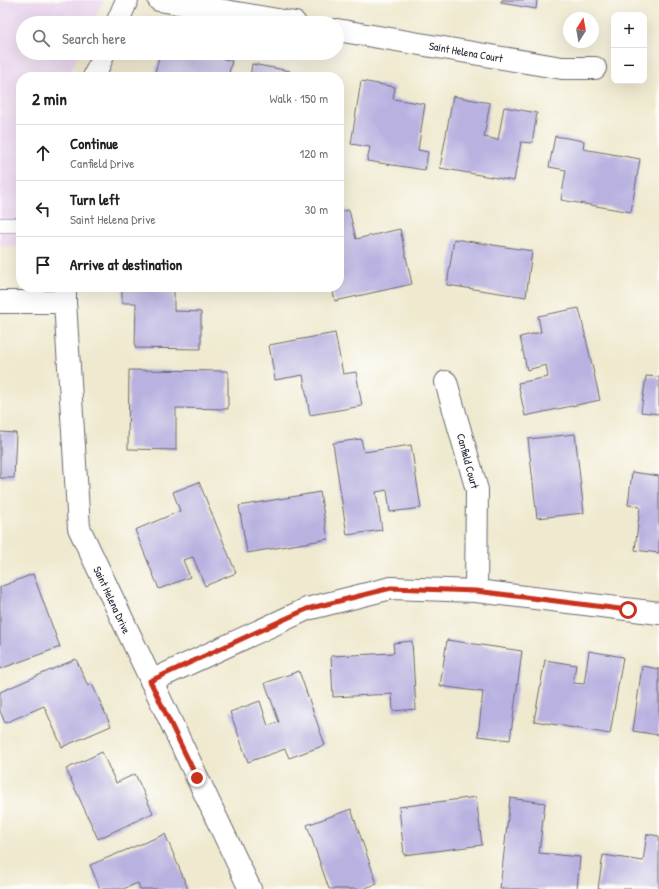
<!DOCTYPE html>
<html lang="en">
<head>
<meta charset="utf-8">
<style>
  body { margin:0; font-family:"Patrick Hand",sans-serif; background:#f2f2f2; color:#202124 }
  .controls { position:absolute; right:12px; top:12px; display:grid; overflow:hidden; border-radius:8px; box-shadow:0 4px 16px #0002 }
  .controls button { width:36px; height:36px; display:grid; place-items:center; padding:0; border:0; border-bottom:1px solid #e0e0e0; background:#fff; color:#202124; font:20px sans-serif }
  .compass { position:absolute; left:563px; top:12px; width:36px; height:36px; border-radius:50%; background:#fff; box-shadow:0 4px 16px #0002; rotate:11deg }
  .stop { position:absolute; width:12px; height:12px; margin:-9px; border:3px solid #c8321e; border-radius:50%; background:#fff }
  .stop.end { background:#c8321e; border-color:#fff; box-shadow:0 1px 4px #0008 }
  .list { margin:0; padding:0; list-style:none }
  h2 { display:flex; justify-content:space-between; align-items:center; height:52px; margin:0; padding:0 16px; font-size:17px }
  h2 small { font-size:13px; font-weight:400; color:#757577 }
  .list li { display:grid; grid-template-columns:26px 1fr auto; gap:12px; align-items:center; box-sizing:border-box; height:56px; padding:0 16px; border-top:1px solid #e0e0e0 }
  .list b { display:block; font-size:15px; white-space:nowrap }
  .list p { margin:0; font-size:13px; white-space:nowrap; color:#757577 }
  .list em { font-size:13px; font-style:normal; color:#757577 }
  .icon { flex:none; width:22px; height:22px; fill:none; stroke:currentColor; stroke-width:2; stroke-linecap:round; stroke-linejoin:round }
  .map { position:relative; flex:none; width:659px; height:889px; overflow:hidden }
  .search { position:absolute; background:#fff; box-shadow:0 4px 16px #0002; left:16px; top:16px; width:328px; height:44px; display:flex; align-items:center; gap:10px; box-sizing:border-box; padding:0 14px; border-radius:22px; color:#757577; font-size:15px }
  .panel { position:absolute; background:#fff; box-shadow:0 4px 16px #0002; left:16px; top:72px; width:328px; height:220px; border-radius:16px }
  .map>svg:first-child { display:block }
  .built { fill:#e8d2ee }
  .building { fill:#b9b2e1 }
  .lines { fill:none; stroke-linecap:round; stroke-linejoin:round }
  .lane-casing { stroke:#6a686f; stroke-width:16 }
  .street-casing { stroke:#6a686f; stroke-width:24 }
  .lane { stroke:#fff; stroke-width:15 }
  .street { stroke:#fff; stroke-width:22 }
  .route { stroke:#c8321e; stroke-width:5 }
  .labels { text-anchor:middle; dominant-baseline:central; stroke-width:3; stroke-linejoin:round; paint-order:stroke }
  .street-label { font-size:11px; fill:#22223b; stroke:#fdfcf7 }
</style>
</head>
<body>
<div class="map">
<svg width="659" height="889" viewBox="0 0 659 889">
  <rect width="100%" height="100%" fill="#fdfcf7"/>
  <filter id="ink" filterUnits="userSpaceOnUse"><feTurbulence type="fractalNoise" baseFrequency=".025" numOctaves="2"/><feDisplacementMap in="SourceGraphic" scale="8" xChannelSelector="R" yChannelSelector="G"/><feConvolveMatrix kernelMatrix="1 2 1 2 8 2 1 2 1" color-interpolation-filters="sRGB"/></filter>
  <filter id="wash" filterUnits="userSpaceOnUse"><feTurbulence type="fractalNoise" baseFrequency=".012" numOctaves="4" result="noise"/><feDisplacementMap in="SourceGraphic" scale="16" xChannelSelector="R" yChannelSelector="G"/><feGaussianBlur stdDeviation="0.9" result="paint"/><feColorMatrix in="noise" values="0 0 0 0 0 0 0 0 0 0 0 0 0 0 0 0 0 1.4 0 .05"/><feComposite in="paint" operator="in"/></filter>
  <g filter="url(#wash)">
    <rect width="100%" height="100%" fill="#efe9cf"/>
    <polygon class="built" points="0,0 104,0 93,23 23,23 23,53 79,53 68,77 21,77 21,247 0,247"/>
    <g id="blocks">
      <g class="building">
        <polygon points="502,0 537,0 536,9 501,3"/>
        <polygon points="160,53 201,53 232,61 228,77 154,77"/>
        <polygon points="252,64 290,71 289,77 250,77"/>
        <polygon points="361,81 395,87 393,99 425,104 418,150 428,152 425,170 367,161 370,147 351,144"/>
        <polygon points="453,96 490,103 484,137 498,140 504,107 537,113 532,143 521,142 514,181 440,168"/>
        <polygon points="555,136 584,141 583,149 640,159 631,212 561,200 566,170 549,167"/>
        <polygon points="349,210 356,239 400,229 412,284 335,301 332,287 339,287 339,212"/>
        <polygon points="454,239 532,251 526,297 447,285"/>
        <polygon points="122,287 174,287 174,311 201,312 201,349 135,348 136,303 122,303"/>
        <polygon points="579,308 600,400 525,416 518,383 548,377 546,365 527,370 520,337 541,332 538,316"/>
        <polygon points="335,333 343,374 356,372 362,406 310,415 303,375 275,380 269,345"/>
        <polygon points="129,370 228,371 228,409 176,408 176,450 128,449"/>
        <polygon points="646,376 659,377 659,414 641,412"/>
        <polygon points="0,432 16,433 14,478 0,478"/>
        <polygon points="575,434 584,513 537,518 528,439"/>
        <polygon points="361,439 364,452 411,445 421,508 390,512 387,490 376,492 382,530 347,535 333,443"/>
        <polygon points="632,472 659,476 659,553 635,550 640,507 628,505"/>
        <polygon points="199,482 236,573 205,586 193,557 183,560 190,577 159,589 135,530 180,511 173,492"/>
        <polygon points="320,492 328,539 247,553 239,506"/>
        <polygon points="33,574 60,647 0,669 0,587"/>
        <polygon points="447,640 522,651 510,740 478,736 483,692 440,686"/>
        <polygon points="412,641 416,709 393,711 392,694 333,697 331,656 394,653 393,643"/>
        <polygon points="589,651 623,657 610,734 534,721 545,660 576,665 573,683 584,684"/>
        <polygon points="76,659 88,686 92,684 111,726 62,747 44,706 5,723 0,711 0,692"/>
        <polygon points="642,666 659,669 659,735 633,731"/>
        <polygon points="299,671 325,745 289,758 285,749 248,762 230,712 260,701 268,726 279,722 265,683"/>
        <polygon points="102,752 116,783 135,774 153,813 98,839 66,769"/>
        <polygon points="476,797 482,845 404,855 399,807"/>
        <polygon points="510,798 545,803 539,853 580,857 577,889 500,889"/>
        <polygon points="351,809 377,884 362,889 329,889 307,825"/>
        <polygon points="165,834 188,889 140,889 138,883 123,889 100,889 90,865"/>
        <polygon points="647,834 659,836 659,889 598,889 603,855 643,861"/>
      </g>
    </g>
  </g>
  <g filter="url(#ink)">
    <use href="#blocks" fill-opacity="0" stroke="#6a686f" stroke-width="1"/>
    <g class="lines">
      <defs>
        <polyline id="lane" points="0,225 21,225"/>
        <g id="street">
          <polyline points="159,0 295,23"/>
          <polyline points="117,23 127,0"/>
          <polyline points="337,30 562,68 595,68"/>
          <polyline points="94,77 104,53"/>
          <polyline points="65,287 65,302 79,528 250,889"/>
          <polyline points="0,302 65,302"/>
          <polyline points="446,382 477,490 476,591"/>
          <polyline points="151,681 307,609 391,588 476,591 659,613"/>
        </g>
      </defs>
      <use href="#lane" class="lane-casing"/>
      <use href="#street" class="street-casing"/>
      <use href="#lane" class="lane"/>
      <use href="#street" class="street"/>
    </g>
  </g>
  <g class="lines" filter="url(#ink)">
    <polyline class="route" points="197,778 150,681 307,609 391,588 476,591 628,610"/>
  </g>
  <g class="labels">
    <g class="street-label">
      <text transform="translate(466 52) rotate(10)">Saint Helena Court</text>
      <text transform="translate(468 461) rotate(75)">Canfield Court</text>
      <text transform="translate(112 600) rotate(65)">Saint Helena Drive</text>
    </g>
  </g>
</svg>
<div class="controls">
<button>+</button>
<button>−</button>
</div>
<svg class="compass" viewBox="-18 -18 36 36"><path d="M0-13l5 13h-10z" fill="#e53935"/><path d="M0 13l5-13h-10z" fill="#757577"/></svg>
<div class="stop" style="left:628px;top:610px"></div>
<div class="stop end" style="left:197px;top:778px"></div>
<div class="search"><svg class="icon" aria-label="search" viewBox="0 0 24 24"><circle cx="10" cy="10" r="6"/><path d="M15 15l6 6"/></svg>Search here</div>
<section class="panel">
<h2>2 min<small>Walk · 150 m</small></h2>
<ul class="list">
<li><svg class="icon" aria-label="ahead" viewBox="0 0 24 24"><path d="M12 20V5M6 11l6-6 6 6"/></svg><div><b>Continue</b><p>Canfield Drive</p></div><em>120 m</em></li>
<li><svg class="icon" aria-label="left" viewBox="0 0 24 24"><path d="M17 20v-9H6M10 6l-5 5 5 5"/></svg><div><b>Turn left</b><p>Saint Helena Drive</p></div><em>30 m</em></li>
<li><svg class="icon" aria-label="arrive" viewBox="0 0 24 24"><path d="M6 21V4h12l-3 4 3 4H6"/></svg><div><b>Arrive at destination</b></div></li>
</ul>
</section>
</div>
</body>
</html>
